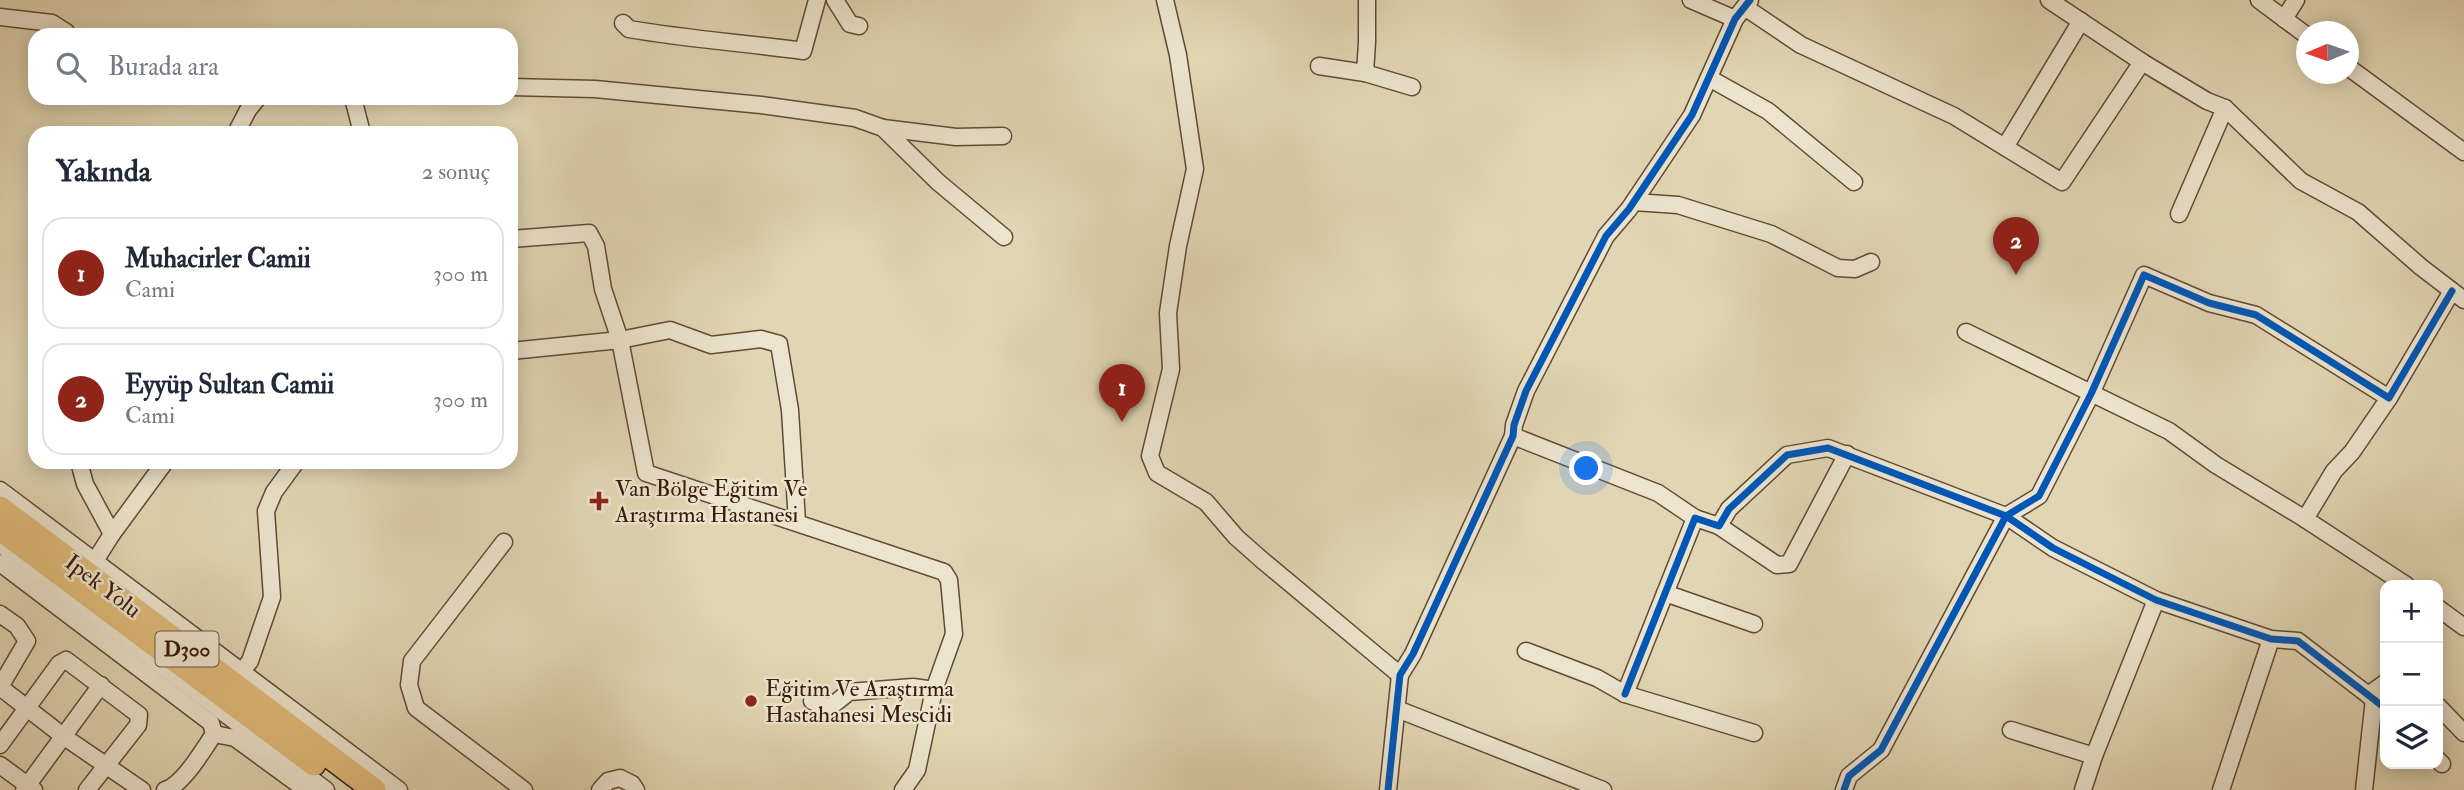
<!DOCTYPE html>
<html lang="tr">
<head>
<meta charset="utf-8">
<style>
  body { margin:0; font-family:"IM FELL Double Pica",serif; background:#f2f2f3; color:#1f2937 }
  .controls { position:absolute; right:21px; bottom:21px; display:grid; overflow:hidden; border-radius:14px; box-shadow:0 4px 18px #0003 }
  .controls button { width:63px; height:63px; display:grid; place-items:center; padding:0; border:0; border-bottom:2px solid #e0e1e3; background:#fff; color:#1f2937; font:35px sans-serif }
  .compass { position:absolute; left:2296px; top:21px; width:63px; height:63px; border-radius:50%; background:#fff; box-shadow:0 4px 18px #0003; rotate:268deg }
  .you { position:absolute; left:1587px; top:469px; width:24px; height:24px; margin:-18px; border:5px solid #fff; border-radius:50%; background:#1a73e8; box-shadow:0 0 0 10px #1a73e833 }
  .badge { display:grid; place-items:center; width:46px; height:46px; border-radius:50%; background:#8f2418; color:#fff; font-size:23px; font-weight:700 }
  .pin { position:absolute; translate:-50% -58px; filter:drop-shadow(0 2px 4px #0008) }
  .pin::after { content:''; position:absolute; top:37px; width:24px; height:21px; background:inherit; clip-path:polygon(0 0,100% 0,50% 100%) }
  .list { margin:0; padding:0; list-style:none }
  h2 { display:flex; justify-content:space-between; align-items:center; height:91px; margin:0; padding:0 28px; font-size:30px }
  h2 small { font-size:23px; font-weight:400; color:#747a83 }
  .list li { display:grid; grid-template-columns:46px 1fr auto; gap:21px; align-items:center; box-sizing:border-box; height:112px; margin:0 14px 14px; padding:0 14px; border:2px solid #e0e1e3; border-radius:21px }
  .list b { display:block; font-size:26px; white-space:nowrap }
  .list p { margin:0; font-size:23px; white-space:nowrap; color:#747a83 }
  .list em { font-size:23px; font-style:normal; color:#747a83 }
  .icon { flex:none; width:38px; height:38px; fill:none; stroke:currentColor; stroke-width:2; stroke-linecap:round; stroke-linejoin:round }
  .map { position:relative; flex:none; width:2464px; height:790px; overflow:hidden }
  .search { position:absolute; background:#fff; box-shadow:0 4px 18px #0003; left:28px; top:28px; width:490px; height:77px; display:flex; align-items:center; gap:18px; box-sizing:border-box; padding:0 24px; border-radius:21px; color:#747a83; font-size:26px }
  .panel { position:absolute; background:#fff; box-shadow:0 4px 18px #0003; left:28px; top:126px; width:490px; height:343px; border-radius:21px }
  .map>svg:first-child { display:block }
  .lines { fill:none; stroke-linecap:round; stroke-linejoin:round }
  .minor-casing { stroke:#624936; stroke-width:19 }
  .highway-casing { stroke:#371a0d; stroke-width:26 }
  .minor { stroke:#ece4ce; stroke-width:16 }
  .highway { stroke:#e0bb7a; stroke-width:23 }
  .cycleway-casing { stroke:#ece4ce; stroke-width:11 }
  .cycleway { stroke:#0057b8; stroke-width:7 }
  .poi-dot { fill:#8f2418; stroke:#ece4ce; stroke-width:2.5 }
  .labels { text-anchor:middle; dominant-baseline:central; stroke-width:5; stroke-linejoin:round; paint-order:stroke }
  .shield { fill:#ece4ce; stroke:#6d5747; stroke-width:2 }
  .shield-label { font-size:21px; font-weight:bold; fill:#371a0d }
  .poi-label { font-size:23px; fill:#371a0d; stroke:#ece4ce; text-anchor:start }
  .street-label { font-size:23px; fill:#371a0d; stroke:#ece4ce }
</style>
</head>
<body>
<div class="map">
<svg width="2464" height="790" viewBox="0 0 2464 790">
  <rect width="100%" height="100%" fill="#e1d6b3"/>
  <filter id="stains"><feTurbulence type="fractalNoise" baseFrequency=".00286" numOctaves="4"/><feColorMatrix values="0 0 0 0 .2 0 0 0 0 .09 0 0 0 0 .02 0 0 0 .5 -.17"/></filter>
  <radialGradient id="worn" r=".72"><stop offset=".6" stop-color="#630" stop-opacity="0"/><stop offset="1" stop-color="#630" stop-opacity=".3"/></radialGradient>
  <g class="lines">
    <defs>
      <g id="minor">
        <polyline points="835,0 850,24 859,26"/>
        <polyline points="1165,0 1178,55 1195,169 1178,246 1168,313 1171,369 1150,456 1157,473 1206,502 1236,537 1262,560 1400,675"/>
        <polyline points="1691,0 1735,19"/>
        <polyline points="2049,0 2142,62 2207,101 2225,108 2301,181 2358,212 2421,267 2464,300"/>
        <polyline points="2259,0 2306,35"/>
        <polyline points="1746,8 1801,45 1954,116 2062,182 2142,62"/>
        <polyline points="0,17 52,23 66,32 66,35"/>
        <polyline points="2284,19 2296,0"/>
        <path d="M623 23 629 29C687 39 745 43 803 51L817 0"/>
        <polyline points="1319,66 1365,73 1412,87"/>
        <polyline points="2348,67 2464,152"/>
        <polyline points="1365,73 1367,42 1367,0"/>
        <polyline points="1709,78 1768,111 1854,182"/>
        <polyline points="511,87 595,89 761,105 855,118 883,128 938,182 1004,237"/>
        <polyline points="354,102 362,133"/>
        <polyline points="883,128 956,137 1003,136"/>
        <polyline points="236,133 248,110 257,99"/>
        <polyline points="2005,147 2081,21"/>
        <polyline points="1634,202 1678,205 1771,234 1838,268 1855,269 1871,262"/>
        <polyline points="2179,214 2225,108"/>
        <polyline points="511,239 589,233 596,246 603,289 620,340 646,473 944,572 949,580 954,634 934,690 917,770 903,790"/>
        <polyline points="1966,332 2169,431 2216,465 2305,519 2406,585"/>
        <polyline points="511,351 620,340 670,330 711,345 761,339 779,344 790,410 797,522"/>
        <polyline points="1513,436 1658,493 1695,518"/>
        <polyline points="79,462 85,484 112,534 95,561"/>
        <polyline points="0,490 399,790"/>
        <polyline points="2305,519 2334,471 2352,452 2389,398"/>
        <polyline points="1719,526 1777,565 1789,564 1847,454"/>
        <polyline points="112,534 165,462"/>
        <polyline points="504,542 412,661 409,685 416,708 524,790"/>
        <polyline points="0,544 326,790"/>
        <path d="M0 563 211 723 214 734C203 750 183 785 165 790"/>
        <polyline points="1665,593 1754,624"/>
        <polyline points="2438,608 2464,627"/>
        <polyline points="0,614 17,626 27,641 0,687"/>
        <polyline points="1526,651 1597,678 1625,694 1754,733"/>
        <polyline points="241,673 250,661 272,597 266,511 274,492 296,462"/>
        <polyline points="0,687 63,736 142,790"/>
        <polyline points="1625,694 1695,518 1719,526 1729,509 1787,455 1828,448 2006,516 2053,548 2156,600 2271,639 2298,641 2385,708"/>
        <polyline points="2368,695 2385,683"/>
        <polyline points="812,701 829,708 849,692 913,687 934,690"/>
        <polyline points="2438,706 2464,733"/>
        <polyline points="1397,709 1603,790"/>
        <polyline points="2011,730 2094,756"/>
        <polyline points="214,734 235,738 306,790"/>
        <polyline points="0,745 59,664 66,660 139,715 138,725 87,790"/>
        <polyline points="2438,760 2442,764"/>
        <polyline points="0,765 34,790"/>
        <polyline points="24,790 101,685"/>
        <polyline points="600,790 608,781 620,778 632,784 636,790"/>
        <polyline points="1388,790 1400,675 1413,654 1513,436 1514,425 1526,391 1606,236 1629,209 1692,115 1735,19 1750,0"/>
        <polyline points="1844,790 1849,776 1881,750 2006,516 2039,496 2091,394 2144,275 2209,303 2256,315 2389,398 2452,291"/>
        <polyline points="2083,790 2094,756 2156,600"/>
        <polyline points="2221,790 2271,639"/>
        <polyline points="2364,790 2374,699"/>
      </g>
      <g id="highway">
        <polyline points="0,508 374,790"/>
        <polyline points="0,529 314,764"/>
      </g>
    </defs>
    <use href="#minor" class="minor-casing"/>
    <use href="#highway" class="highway-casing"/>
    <use href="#minor" class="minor"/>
    <use href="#highway" class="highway"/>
    <defs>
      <g id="cycleway">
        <polyline points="1625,694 1695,518 1719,526 1729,509 1787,455 1828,448 2006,516 2053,548 2156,600 2271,639 2298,641 2385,708"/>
        <polyline points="1388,790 1400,675 1413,654 1513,436 1514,425 1526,391 1606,236 1629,209 1692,115 1735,19 1750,0"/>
        <polyline points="1844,790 1849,776 1881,750 2006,516 2039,496 2091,394 2144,275 2209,303 2256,315 2389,398 2452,291"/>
      </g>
    </defs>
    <use href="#cycleway" class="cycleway-casing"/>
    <use href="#cycleway" class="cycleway"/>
  </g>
  <g class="poi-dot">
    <path d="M595.5 490.5h7v7h7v7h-7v7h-7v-7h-7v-7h7z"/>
    <circle cx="751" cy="701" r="7"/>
  </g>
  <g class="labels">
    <rect class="shield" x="155.5" y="631.5" width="63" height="35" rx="5"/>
    <g class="shield-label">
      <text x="187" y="649">D300</text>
    </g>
    <g class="poi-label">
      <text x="615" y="488">Van Bölge Eğitim Ve<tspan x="615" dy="26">Araştırma Hastanesi</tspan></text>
      <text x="765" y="688">Eğitim Ve Araştırma<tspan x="765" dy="26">Hastahanesi Mescidi</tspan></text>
    </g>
    <g class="street-label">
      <text transform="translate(103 586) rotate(37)">Ipek Yolu</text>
    </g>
  </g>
  <rect width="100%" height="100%" filter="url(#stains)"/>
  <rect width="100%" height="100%" fill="url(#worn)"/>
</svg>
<div class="controls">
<button>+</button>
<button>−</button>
<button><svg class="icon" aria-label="layers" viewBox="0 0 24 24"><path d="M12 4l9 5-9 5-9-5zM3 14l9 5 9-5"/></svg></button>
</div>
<svg class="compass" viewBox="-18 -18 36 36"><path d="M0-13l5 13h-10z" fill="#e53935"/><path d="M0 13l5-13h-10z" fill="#747a83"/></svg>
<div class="you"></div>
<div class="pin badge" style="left:1122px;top:422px">1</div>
<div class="pin badge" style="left:2016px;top:275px">2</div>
<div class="search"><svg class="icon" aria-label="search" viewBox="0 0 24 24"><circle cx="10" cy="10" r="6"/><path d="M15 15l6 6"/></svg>Burada ara</div>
<section class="panel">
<h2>Yakında<small>2 sonuç</small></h2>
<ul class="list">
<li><span class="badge">1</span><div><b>Muhacirler Camii</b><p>Cami</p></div><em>300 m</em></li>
<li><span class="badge">2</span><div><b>Eyyüp Sultan Camii</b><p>Cami</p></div><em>300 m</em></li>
</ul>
</section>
</div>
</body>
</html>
